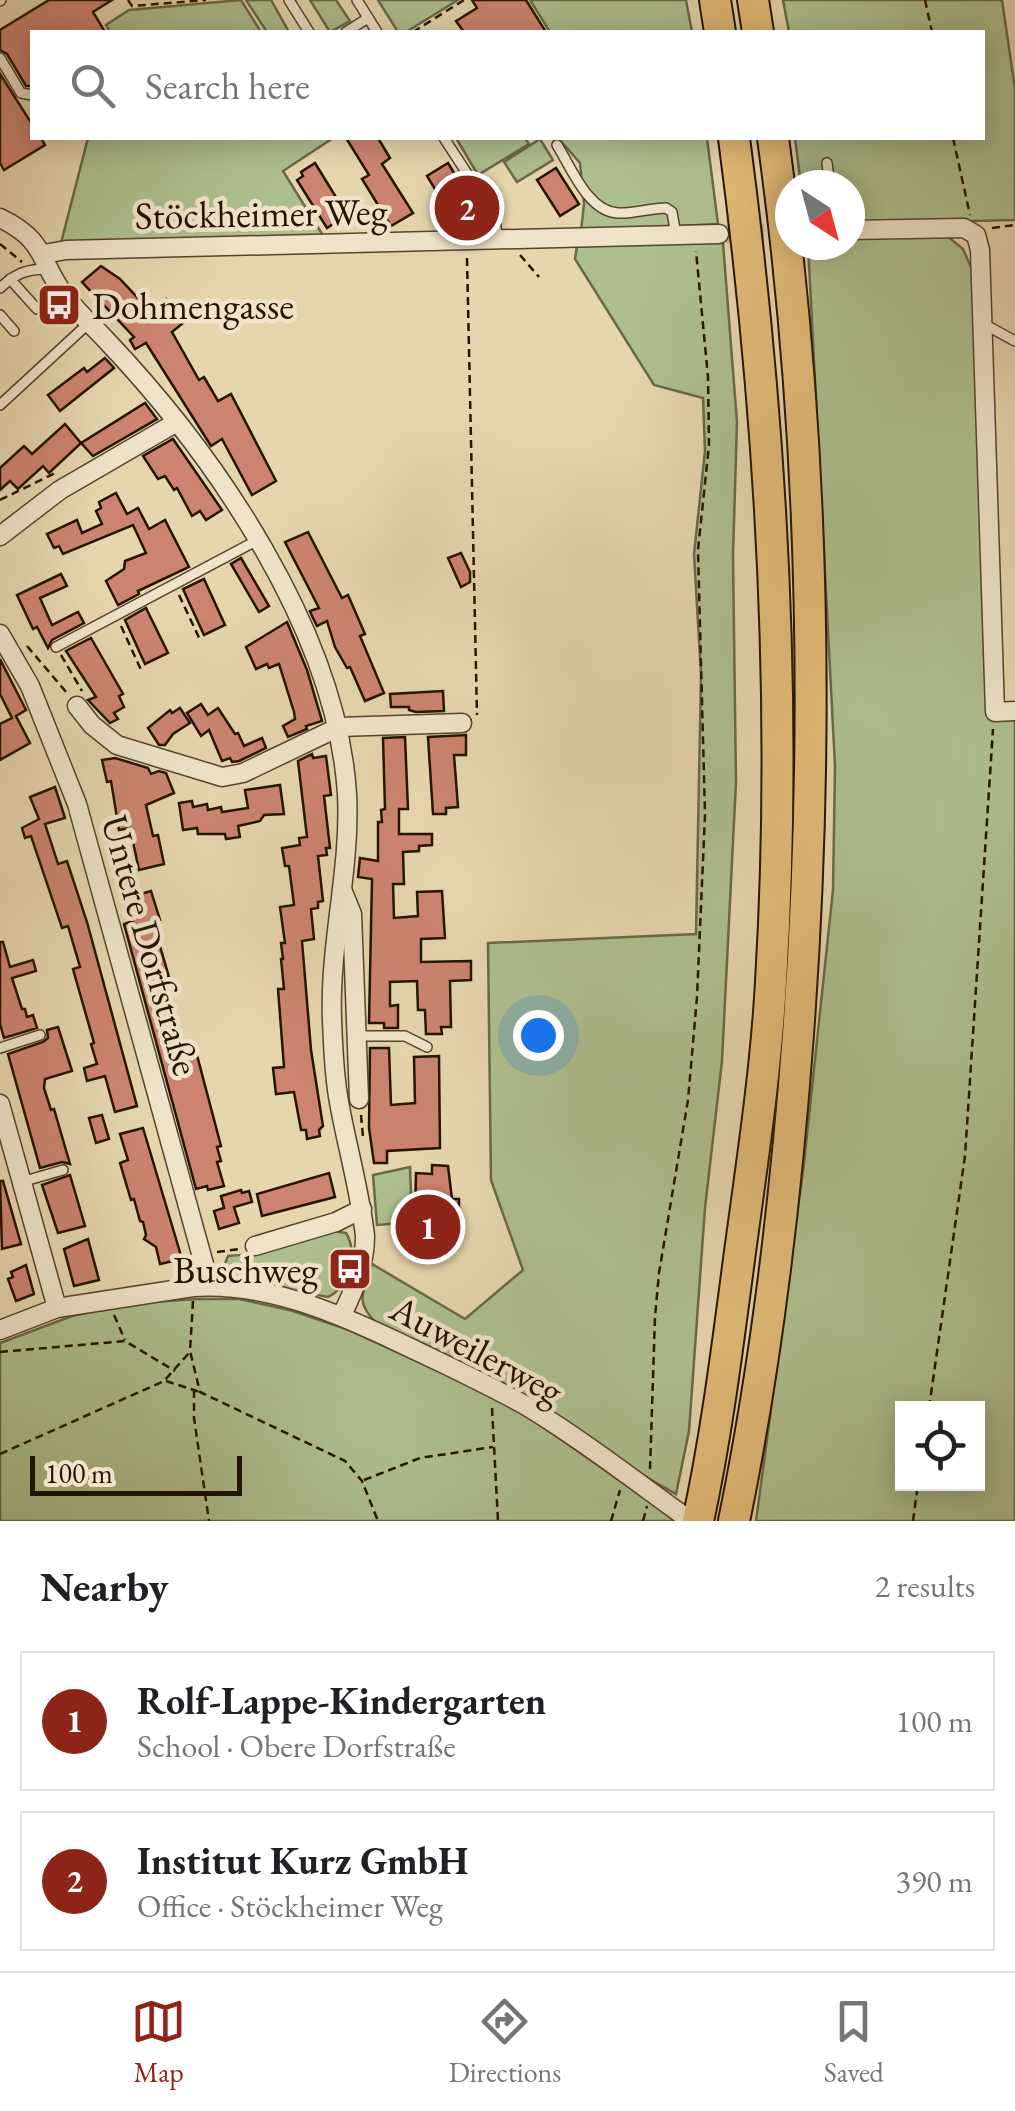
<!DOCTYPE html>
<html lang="en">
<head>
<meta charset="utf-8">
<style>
  body { margin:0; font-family:"EB Garamond",serif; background:#f6f6f6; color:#202124 }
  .controls { position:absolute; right:30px; bottom:30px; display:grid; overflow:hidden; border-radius:0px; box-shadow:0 5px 25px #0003 }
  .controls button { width:90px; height:90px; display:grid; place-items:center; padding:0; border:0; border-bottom:2px solid #e0e0e0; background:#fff; color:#202124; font:50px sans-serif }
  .compass { position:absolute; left:775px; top:170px; width:90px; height:90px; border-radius:50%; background:#fff; box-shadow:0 5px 25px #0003; rotate:144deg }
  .scale { position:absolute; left:30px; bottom:25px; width:212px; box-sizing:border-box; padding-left:10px; border:5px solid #241300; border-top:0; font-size:28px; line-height:35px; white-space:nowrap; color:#241300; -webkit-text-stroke:8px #efe4ca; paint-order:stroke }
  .you { position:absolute; left:538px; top:1035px; width:35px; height:35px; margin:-25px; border:8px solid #fff; border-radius:50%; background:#1a73e8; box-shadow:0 0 0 15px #1a73e833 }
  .badge { display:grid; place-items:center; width:65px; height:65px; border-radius:50%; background:#8f2418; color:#fff; font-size:32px; font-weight:700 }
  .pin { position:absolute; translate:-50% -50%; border:5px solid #fff; box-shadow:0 2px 10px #0006 }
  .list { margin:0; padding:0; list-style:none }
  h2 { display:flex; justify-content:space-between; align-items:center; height:130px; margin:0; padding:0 40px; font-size:42px }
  h2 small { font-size:32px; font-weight:400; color:#757577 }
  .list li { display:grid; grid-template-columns:65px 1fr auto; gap:30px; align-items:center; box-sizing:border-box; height:140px; margin:0 20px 20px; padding:0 20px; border:2px solid #e0e0e0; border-radius:0px }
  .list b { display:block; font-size:38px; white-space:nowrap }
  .list p { margin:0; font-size:32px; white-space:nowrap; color:#757577 }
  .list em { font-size:32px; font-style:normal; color:#757577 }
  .icon { flex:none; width:55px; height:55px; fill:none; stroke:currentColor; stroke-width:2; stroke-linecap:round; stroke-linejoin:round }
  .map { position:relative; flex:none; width:1015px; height:1521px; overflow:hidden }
  .search { position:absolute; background:#fff; box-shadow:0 5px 25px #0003; left:30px; right:30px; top:30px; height:110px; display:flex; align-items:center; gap:25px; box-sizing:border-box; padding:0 35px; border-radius:0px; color:#757577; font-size:38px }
  .sheet { height:450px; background:#fff }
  nav { display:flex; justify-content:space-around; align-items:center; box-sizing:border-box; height:140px; border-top:2px solid #e0e0e0; background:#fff; font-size:28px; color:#757577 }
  nav a { display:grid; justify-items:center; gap:5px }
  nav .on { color:#8f2418 }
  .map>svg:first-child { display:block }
  .green { fill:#aebf8f; stroke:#696948; stroke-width:2.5; fill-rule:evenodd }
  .building { fill:#cc8470; stroke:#241300; stroke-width:2.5 }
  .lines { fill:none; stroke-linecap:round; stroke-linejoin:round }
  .street-tunnel { stroke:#bfaf8b; stroke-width:18; stroke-dasharray:18 9; stroke-linecap:butt }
  .lane-casing { stroke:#54442c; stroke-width:12 }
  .street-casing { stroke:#54442c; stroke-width:21 }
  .highway-casing { stroke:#241300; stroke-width:34 }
  .path { stroke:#241300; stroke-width:2.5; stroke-dasharray:8 5; stroke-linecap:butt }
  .lane { stroke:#efe4ca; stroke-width:9 }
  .street { stroke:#efe4ca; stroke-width:18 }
  .highway { stroke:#e3bb77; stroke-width:30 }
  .labels { text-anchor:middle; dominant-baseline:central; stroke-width:9; stroke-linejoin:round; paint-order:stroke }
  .street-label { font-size:38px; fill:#241300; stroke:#efe4ca }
  .poi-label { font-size:38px; fill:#241300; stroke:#efe4ca; text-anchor:start }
</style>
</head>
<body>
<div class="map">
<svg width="1015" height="1521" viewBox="0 0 1015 1521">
  <rect width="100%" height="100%" fill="#e6d6ae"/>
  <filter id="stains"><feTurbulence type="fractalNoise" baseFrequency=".002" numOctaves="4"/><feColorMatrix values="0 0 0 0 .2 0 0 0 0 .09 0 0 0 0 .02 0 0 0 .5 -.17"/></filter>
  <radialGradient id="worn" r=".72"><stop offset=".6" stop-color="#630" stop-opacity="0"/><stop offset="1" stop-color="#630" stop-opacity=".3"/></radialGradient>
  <g class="green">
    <polygon points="241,0 261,32 110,32 106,25 129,10"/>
    <polygon points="246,0 271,0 289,32 267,32"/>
    <polygon points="310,0 336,0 350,21 330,32"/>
    <polygon points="378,0 458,0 406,32 398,32"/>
    <polygon points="530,0 686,0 692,32 550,32"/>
    <polygon points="783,0 1002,0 1015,89 1015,220 850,224 850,185 801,185 795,138 982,138 982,32 789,32"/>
    <polygon points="88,138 329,138 330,140 283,171 324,237 61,243"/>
    <polygon points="456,138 525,138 529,144 478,175"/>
    <polygon points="558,138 707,138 718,224 581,231 584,204 580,163"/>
    <polygon points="540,139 553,160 517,182 504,162"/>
    <path d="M946 235 963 249 974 274 987 703H1015V1521H756L804 1163 833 890 835 766 808 245H850V236ZM902 1408H978V1484H902Z"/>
    <path d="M589 242 723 243 737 422 733 556 736 782 722 1061 705 1208 689 1431 676 1494 377 1324C354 1301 363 1293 372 1264L465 1319 523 1270 491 1180 488 943 696 934 701 675 694 554 705 451 703 398 654 385 575 259 577 246Z"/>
    <polygon points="410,1167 412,1222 377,1225 373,1175"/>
    <path d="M332 1231 346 1233C358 1252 349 1287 328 1297L240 1280 227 1274 224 1266 228 1256C264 1254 297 1243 332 1231Z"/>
    <polygon points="198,1299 239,1299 293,1311 349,1330 512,1405 672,1517 672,1521 0,1521 0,1343 72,1316 134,1303"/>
  </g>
  <g class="building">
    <polygon points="49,0 112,0 93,12 105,32 32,32 32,86 26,86 7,54 0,50 0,30"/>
    <polygon points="472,0 526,0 546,32 464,32 456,21 477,8"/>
    <polygon points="0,74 32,124 32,138 41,138 45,145 4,170 0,163"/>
    <polygon points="346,138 378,138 390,158 382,164 413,213 391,226 362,179 369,175"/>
    <polygon points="315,163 347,215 327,228 297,180 303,176 301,172"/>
    <polygon points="448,163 478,213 457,225 427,176"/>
    <polygon points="556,168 579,204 560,216 537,180"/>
    <polygon points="101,266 120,279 151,312 166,299 183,323 172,332 199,380 204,377 218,401 231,394 276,481 252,495 222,439 211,446 146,343 135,349 130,340 134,337 82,282"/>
    <polygon points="105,358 114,368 60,411 48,395 84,368 87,372"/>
    <polygon points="145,403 157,419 93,456 81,443 49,473 43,466 18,489 10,481 0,490 0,468 24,446 32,454 65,424 81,443"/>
    <polygon points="173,439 222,510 206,520 200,511 192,516 177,488 174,490 165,476 158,479 143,456"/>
    <polygon points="116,493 127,514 138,508 149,529 165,520 189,567 138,591 139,594 118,605 106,581 124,569 125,561 146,553 133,525 63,554 59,546 54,548 47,534 77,520 82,533 102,524 96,511 101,508 99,502"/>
    <polygon points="308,532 342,598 348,595 365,634 360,636 384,693 365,701 350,667 347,668 335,647 327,621 317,626 312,616 310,611 319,608 285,542"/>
    <polygon points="461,553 470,572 470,582 461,587 448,558"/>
    <polygon points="241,558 269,606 259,612 231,564"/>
    <polygon points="61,574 67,586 40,598 52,625 78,612 84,623 52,640 48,648 37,627 33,629 17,595"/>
    <polygon points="204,579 225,625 204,635 183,589"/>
    <polygon points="146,608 168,653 145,664 125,620"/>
    <polygon points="287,622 307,670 322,721 306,726 307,729 288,737 283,726 295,719 294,712 279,664 269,668 267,664 256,669 246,647"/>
    <polygon points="91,638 123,694 119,696 124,707 114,713 118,719 110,723 88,700 96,697 66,651"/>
    <polygon points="0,659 26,710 16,716 30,743 0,760 0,724 12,718 0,694"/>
    <polygon points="443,691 444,711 416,712 409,710 409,707 391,707 390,694"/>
    <polygon points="201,704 208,715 218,708 235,734 238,733 244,746 262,738 266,748 239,761 232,762 230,758 222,761 209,730 201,736 187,713"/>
    <polygon points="180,708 190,723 173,734 165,745 159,745 148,728 170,710 172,713"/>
    <polygon points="466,735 466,755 454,755 458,807 446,808 446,814 433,814 428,737"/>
    <polygon points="405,737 408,809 399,809 399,834 432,834 432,845 419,846 419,851 403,852 404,884 393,884 394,918 418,916 417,892 442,891 445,938 421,939 421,962 471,961 471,980 450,981 451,1027 441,1027 442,1034 426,1034 425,1010 418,1010 417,981 390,982 390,1006 398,1005 398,1028 384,1028 384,1023 369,1023 372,879 358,877 360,858 378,861 378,822 382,822 381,810 385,809 383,738"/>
    <polygon points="312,754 313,758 326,756 331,795 324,796 330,848 326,848 327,855 318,856 323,901 318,902 318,908 311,909 314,939 302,941 311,1050 323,1126 319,1130 320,1136 307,1139 306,1130 301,1130 294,1092 276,1094 273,1068 284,1067 278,989 284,989 281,959 283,959 281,943 285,943 280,907 294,905 289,866 285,866 282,848 300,845 299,838 307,837 298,761"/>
    <polygon points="115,758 148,768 151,774 159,771 166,773 174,793 146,805 153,836 158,835 164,864 139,870 130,828 119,830 111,781 107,782 102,760"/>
    <polygon points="280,785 284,814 264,815 260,821 238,826 240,837 226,839 225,834 198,834 197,828 183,830 179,803 192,801 193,807 207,804 208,810 221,807 222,812 248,808 245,790"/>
    <polygon points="55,787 65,818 45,824 58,864 67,861 87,922 137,1106 115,1112 105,1076 87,1081 84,1068 97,1064 91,1044 94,1043 73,969 80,967 68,926 62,928 31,836 25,838 22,828 39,819 30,797"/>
    <polygon points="151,891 160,920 153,922 169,977 165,978 183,1048 194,1044 221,1146 217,1147 221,1161 217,1162 224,1186 208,1190 207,1186 196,1189 124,924 133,921 126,898"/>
    <polygon points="0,942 3,942 10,967 33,960 36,971 12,978 22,1009 25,1009 27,1017 33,1015 37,1028 4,1038 0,1024"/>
    <polygon points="58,1027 72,1071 45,1079 44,1088 51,1110 54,1109 70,1164 62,1162 40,1168 8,1054 43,1042 48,1038 47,1030"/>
    <polygon points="370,1048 389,1048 391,1105 415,1103 414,1057 439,1056 440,1148 387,1151 387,1163 374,1163 369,1128"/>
    <polygon points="102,1115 109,1139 96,1143 89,1118"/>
    <polygon points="143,1128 182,1259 160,1264 156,1247 144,1239 146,1235 143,1222 140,1221 134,1199 131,1200 120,1163 128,1160 120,1134"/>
    <polygon points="432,1165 448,1166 452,1199 459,1199 459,1243 428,1240 429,1216 415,1216 416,1173 432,1174"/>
    <polygon points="329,1173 335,1197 262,1216 257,1194"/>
    <polygon points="70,1175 85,1226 58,1233 42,1185"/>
    <polygon points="0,1181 3,1181 21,1244 2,1249"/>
    <polygon points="241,1190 242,1193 249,1191 252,1202 234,1207 239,1223 219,1229 214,1211 224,1208 221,1196"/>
    <polygon points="88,1239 99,1280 74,1286 64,1249"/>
    <polygon points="26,1265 34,1294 16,1301 8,1279 13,1277 11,1272"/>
  </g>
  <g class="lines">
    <polyline class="street-tunnel" points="719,234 790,232"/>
    <defs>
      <g id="lane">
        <polyline points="289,0 309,32"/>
        <polyline points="357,0 377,32"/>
        <polyline points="0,1 1,0"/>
        <polyline points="346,32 368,18"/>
        <polyline points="0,58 21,93 32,95"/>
        <polyline points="444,138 494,215 498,239"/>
        <path d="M557 145C571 167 588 212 618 213 633 214 650 208 666 208L672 212 676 235"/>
        <polyline points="827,163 830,185"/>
        <polyline points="10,279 37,309"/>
        <path d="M0 288C16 273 27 269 48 269"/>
        <polyline points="0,315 14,331"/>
        <polyline points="984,324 1015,341"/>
        <polyline points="0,405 90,322"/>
        <polyline points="56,647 256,541"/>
        <polyline points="357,1036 405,1036 427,1047"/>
        <polyline points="0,1048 40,1035"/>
        <polyline points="21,1182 63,1170"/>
      </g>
      <g id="street">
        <path d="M0 218C48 241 39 263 66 297 78 313 94 327 107 341 216 456 337 632 347 794 351 869 329 944 332 1020 333 1047 334 1076 339 1102 347 1147 360 1191 365 1236 365 1265 354 1290 342 1315"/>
        <polyline points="850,230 964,228 976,235 980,250 995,712 1015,711"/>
        <polyline points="44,254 66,250 719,234"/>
        <polyline points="0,536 60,490 177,422"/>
        <polyline points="0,634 30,686 77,804 210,1286"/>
        <polyline points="77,706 92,725 117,745 222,777 243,773 339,727 462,723"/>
        <polyline points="343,892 352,914 359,1099"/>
        <polyline points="0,1104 57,1308"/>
        <polyline points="255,1246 336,1222 362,1209"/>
        <path d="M0 1330 57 1308 193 1287C265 1282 335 1312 398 1342 442 1363 486 1383 528 1407 584 1441 638 1483 691 1521"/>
      </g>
      <g id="highway">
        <polyline points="715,0 720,32"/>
        <polyline points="753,0 758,32"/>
        <path d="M698 1521C717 1433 728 1342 740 1252 752 1163 766 1072 771 982 788 700 771 417 734 138"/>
        <path d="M734 1521C767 1361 786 1197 798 1034 820 736 814 434 773 138"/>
      </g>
    </defs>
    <use href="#lane" class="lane-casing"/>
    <use href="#street" class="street-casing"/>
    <use href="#highway" class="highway-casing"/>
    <g class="path">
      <polyline points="128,0 132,6 206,0"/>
      <polyline points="925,0 932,32"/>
      <polyline points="413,32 464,0"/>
      <polyline points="953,138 970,215"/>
      <polyline points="992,228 1015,225"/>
      <polyline points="0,244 22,262"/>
      <polyline points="520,255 539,277"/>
      <polyline points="467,258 477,715"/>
      <polyline points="0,500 57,472"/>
      <polyline points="179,595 201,642"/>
      <polyline points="121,626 142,672"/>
      <polyline points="27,646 67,693"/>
      <polyline points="61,655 82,691"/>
      <polyline points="361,1115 363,1137"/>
      <polyline points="217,1252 239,1249"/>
      <polyline points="193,1301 190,1351 200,1392 345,1461 362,1481 378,1521"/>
      <polyline points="114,1315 125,1340"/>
      <polyline points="0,1352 125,1341 175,1371"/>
      <polyline points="166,1381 200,1392"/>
      <polyline points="194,1390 194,1418 209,1521"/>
      <polyline points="492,1408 498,1521"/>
      <polyline points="929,1408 965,1156 993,729"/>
      <polyline points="0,1454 164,1381 189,1353"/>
      <polyline points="650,1469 655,1317 659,1273 688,1100 697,997 705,815 698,550 709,445 708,377 696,251"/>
      <polyline points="364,1480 420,1458 493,1447"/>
      <polyline points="611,1521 620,1490"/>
      <polyline points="643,1521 647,1506"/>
      <polyline points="913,1521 918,1484"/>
    </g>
    <use href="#lane" class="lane"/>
    <use href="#street" class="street"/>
    <use href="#highway" class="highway"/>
  </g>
  <defs>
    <symbol id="bus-square" viewBox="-11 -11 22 22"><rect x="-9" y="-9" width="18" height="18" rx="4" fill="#8f2418" stroke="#efe4ca"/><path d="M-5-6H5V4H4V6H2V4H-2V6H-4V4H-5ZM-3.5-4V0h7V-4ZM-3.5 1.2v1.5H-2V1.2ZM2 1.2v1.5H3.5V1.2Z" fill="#fff"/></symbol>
  </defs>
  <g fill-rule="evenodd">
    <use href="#bus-square" x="34" y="280" width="50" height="50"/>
    <use href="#bus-square" x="325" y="1244" width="50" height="50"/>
  </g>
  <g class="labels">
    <g class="street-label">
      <text transform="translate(261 213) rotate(-1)">Stöckheimer Weg</text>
      <text transform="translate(151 945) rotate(74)">Untere Dorfstraße</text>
      <text transform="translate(477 1349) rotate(28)">Auweilerweg</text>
    </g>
    <g class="poi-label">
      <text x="92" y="305">Dohmengasse</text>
      <text x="318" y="1269" text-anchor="end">Buschweg</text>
    </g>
  </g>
  <rect width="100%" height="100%" filter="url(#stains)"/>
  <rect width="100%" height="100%" fill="url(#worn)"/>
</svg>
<div class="controls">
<button><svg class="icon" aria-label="locate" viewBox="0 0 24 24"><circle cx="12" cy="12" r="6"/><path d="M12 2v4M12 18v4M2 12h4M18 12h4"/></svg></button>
</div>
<svg class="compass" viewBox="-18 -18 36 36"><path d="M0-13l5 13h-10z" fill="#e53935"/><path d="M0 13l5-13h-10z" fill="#757577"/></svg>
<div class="scale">100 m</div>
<div class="you"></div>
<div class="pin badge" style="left:428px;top:1227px">1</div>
<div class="pin badge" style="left:467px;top:208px">2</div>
<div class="search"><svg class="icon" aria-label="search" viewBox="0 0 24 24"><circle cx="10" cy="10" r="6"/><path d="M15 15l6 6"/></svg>Search here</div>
</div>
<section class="sheet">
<h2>Nearby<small>2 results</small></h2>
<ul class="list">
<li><span class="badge">1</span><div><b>Rolf-Lappe-Kindergarten</b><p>School · Obere Dorfstraße</p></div><em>100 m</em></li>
<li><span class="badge">2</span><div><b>Institut Kurz GmbH</b><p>Office · Stöckheimer Weg</p></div><em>390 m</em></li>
</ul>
</section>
<nav>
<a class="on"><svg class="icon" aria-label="map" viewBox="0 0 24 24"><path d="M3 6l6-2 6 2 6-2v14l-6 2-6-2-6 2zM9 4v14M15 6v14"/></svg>Map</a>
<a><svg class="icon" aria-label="directions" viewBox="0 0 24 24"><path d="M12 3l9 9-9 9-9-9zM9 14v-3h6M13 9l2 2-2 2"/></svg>Directions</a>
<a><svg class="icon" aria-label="saved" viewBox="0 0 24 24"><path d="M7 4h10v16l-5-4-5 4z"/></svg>Saved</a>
</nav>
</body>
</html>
